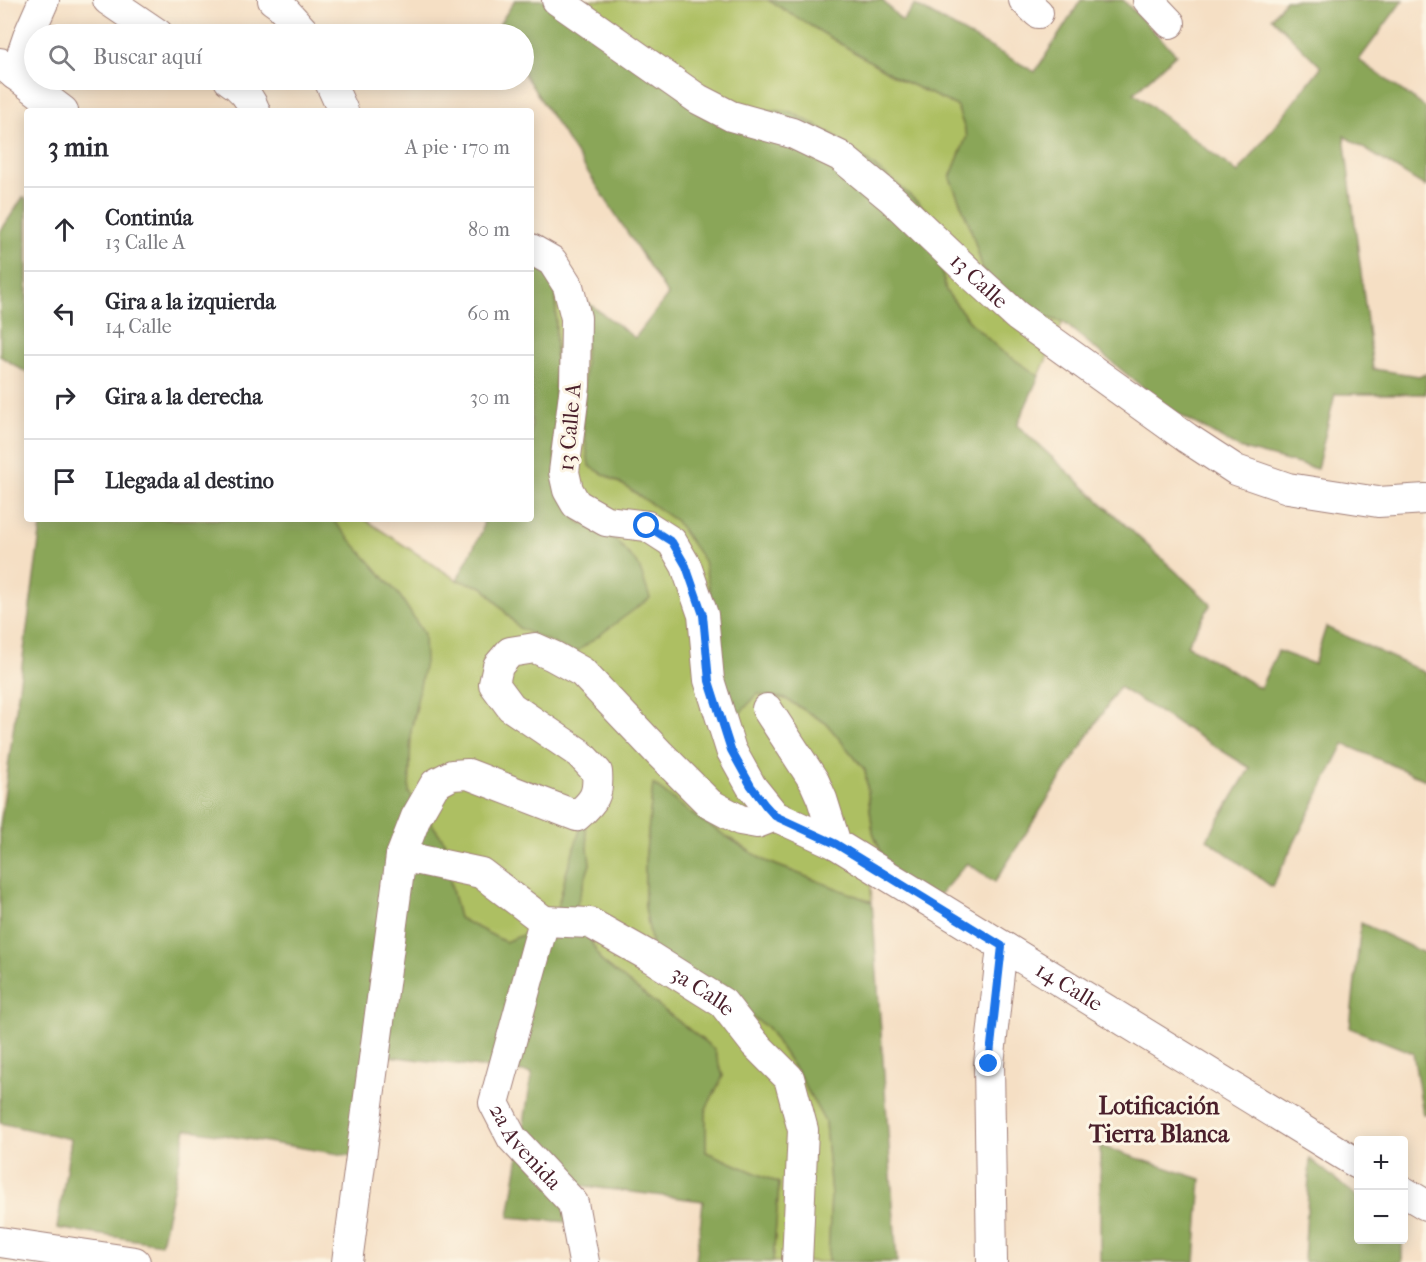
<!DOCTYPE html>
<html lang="es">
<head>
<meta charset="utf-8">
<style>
  body { margin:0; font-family:"IM FELL French Canon",serif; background:#f2f2f3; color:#2b2b33 }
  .controls { position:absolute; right:18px; bottom:18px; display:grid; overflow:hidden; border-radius:6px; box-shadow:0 3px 15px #0003 }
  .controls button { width:54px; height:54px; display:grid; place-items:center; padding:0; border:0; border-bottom:2px solid #e1e1e2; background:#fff; color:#2b2b33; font:30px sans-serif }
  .stop { position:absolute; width:18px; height:18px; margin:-14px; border:4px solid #1a73e8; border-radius:50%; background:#fff }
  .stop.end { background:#1a73e8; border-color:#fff; box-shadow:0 2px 6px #0008 }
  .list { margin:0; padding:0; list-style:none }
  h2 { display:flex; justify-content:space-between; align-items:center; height:78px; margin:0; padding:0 24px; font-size:26px }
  h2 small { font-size:20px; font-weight:400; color:#7c7c81 }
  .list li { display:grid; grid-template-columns:39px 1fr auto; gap:18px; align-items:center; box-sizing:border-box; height:84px; padding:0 24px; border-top:2px solid #e1e1e2 }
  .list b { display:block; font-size:22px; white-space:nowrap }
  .list p { margin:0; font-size:20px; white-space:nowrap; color:#7c7c81 }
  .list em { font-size:20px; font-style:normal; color:#7c7c81 }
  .icon { flex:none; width:33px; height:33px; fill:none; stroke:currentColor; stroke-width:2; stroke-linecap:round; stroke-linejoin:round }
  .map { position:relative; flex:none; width:1426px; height:1262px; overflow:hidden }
  .search { position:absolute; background:#fff; box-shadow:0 3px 15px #0003; left:24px; top:24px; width:510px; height:66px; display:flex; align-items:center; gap:15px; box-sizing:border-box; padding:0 21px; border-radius:33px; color:#7c7c81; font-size:22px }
  .panel { position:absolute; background:#fff; box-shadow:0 3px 15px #0003; left:24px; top:108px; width:510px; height:414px; border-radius:6px }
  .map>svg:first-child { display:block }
  .green { fill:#adbf62; stroke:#7c6f46; stroke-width:1.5 }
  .forest { fill:#8aa658; stroke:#6a6242; stroke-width:1.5 }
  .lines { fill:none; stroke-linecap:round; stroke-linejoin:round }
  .minor-casing { stroke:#a07f78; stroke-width:32 }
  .minor { stroke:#fff; stroke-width:30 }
  .route { stroke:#1a73e8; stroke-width:8 }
  .labels { text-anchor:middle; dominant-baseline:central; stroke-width:6; stroke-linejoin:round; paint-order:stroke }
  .street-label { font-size:22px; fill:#4a1f2b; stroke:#fcf5e5 }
  .neighbourhood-label { font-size:24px; font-weight:bold; fill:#4a1f2b; stroke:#fcf5e5 }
</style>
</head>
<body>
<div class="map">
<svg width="1426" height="1262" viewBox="0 0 1426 1262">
  <rect width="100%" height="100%" fill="#fcf5e5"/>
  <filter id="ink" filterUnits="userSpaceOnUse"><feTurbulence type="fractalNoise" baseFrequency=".0167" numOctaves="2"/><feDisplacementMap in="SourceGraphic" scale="12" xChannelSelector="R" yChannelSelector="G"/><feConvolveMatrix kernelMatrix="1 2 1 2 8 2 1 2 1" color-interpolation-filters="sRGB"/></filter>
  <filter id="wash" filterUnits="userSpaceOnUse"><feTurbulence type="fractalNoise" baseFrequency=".008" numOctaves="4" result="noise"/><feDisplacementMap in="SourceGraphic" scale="24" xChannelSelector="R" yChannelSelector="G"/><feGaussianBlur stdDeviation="1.35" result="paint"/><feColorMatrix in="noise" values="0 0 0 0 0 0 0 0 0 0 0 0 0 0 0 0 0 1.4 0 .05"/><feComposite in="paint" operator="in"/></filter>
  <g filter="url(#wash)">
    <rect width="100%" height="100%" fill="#f5dfc4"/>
    <g class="green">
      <polygon points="560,0 768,0 901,80 957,106 967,136 950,178 970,226 983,270 1016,309 1063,322 1039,376 1000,350 969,321 946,291 936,245"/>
      <polygon points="556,279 587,302 589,465 625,486 676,521 705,561 716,622 758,694 786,699 826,723 865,770 873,832 890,874 869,863 872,902 763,860 690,813 653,784 645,862 645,908 699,981 767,1027 799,1075 825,1122 831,1195 828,1262 773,1262 779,1183 706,1152 706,1109 723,1076 714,1049 601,961 575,909 590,864 584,819 566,874 554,923 505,942 459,918 451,886 445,842 409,793 411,730 417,706 332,519 364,519 457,580 483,587 519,628 578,522 555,459"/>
    </g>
    <g class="forest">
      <polygon points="515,0 560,0 721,106 791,112 835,136 896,183 923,207 936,245 946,291 969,321 1000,350 1039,376 1017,425 1211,604 1187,645 1260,688 1278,651 1314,664 1326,627 1426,673 1426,780 1344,744 1272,887 1207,839 1250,768 1119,687 995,882 967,863 936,899 890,874 873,832 865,770 826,723 786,699 758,694 738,715 723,694 716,622 704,561 676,521 625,486 589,466 583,424 587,302 635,338 668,295 524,74 524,34 497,34 495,31"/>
      <polygon points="768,0 882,0 902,21 915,5 1035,72 1081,0 1123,0 1176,54 1134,93 1238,173 1321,67 1272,18 1285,0 1403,0 1359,60 1426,108 1426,187 1344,136 1373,369 1419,376 1426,373 1426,394 1335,394 1317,469 1239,448 1169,409 1063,322 1016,309 983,270 970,226 950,178 967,136 957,106 901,80"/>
      <polygon points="23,197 27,200 27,373 0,356 0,232"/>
      <polygon points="531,260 556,279 555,459 578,522 616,540 639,566 650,598 575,653 519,628 483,587 457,580 482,531 484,519 531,519"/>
      <polygon points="42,519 332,519 400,596 424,634 425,662 411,730 409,793 445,842 451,886 459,918 505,942 554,923 566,874 584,817 590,864 575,910 601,961 714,1049 723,1076 706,1109 706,1152 779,1183 773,1262 696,1262 703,1201 576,1185 568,1222 509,1217 532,1073 371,1054 357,1157 186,1129 161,1244 57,1228 71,1139 0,1123 0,826"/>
      <polygon points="653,784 690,813 763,860 872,902 897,1262 828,1262 831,1195 825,1122 799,1075 767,1027 653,951 645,908 645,862"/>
      <polygon points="1361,923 1426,954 1426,1114 1423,1114 1413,1053 1350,1028"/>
      <polygon points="1100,1146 1201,1179 1195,1262 1100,1262"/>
      <polygon points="1310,1159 1358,1197 1358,1240 1402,1240 1402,1262 1304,1262"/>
    </g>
  </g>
  <g filter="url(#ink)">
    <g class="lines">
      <defs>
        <g id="minor">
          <polyline points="108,0 158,34"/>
          <polyline points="273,0 280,5 306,34"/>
          <path id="s1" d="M557 0 698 99 731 116 792 133 840 156 891 198 971 274 1017 316 1187 438 1236 470 1288 488 1378 502 1426 499"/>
          <polyline points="1024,0 1038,13"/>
          <polyline points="1148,0 1170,23"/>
          <polyline points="0,63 63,111"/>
          <polyline points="15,75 29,34 44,0"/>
          <path d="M229 80C241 87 250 98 255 111"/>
          <polyline points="329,80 343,111"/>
          <path id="s2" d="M531 249 552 261 568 286 576 318 575 386 564 472 568 490 576 504 606 521 647 526 672 542 686 566 703 615 709 680 731 750 751 786 775 816 836 844 1358 1164"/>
          <polyline points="767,709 814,781 822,799 836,844"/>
          <polyline points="401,856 481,873 544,921"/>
          <path id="s3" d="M544 921 590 923 647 955 723 1003 755 1044 789 1078 803 1130 797 1262"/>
          <path id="s4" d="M544 921 494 1103 512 1138 573 1203 584 1262"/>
          <polyline points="1404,1192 1426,1205"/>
          <polyline points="0,1242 135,1262"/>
          <path d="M347 1262 401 856 416 817 435 784 452 775 468 774 577 816C594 801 599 795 597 772L579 753 511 707 494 684 498 666 510 652 535 648 553 656 582 672 659 753 710 804 740 820 757 823 775 816"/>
          <polyline points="992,1262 989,1064 1002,946"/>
        </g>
      </defs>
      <use href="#minor" class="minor-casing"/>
      <use href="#minor" class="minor"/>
    </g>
  </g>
  <g class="lines" filter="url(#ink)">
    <polyline class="route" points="647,526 672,542 686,566 703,615 709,681 731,750 751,786 765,805 775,816 836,844 1002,946 989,1064"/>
  </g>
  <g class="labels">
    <g class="street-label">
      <text stroke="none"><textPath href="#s1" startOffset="513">13 Calle</textPath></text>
      <text transform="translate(570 427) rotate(-85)">13 Calle A</text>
      <text stroke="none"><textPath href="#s2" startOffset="1020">14 Calle</textPath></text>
      <text stroke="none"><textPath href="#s3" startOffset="178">3a Calle</textPath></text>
      <text stroke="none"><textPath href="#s4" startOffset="243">2a Avenida</textPath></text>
    </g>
    <g class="neighbourhood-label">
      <text x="1159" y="1106">Lotificación<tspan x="1159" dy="28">Tierra Blanca</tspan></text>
    </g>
  </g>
</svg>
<div class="controls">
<button>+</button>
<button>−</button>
</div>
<div class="stop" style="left:647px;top:526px"></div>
<div class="stop end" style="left:989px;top:1064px"></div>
<div class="search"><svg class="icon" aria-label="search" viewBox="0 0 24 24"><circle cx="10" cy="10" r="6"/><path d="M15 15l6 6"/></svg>Buscar aquí</div>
<section class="panel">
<h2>3 min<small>A pie · 170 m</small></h2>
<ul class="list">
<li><svg class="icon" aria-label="ahead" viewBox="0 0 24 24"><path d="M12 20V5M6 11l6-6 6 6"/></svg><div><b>Continúa</b><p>13 Calle A</p></div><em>80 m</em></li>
<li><svg class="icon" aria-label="left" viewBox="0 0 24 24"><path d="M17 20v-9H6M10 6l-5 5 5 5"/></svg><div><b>Gira a la izquierda</b><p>14 Calle</p></div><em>60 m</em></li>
<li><svg class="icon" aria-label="right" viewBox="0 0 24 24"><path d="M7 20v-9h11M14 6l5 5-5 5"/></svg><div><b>Gira a la derecha</b></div><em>30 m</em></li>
<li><svg class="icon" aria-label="arrive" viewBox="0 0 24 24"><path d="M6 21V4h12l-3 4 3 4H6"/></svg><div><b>Llegada al destino</b></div></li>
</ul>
</section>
</div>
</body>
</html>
